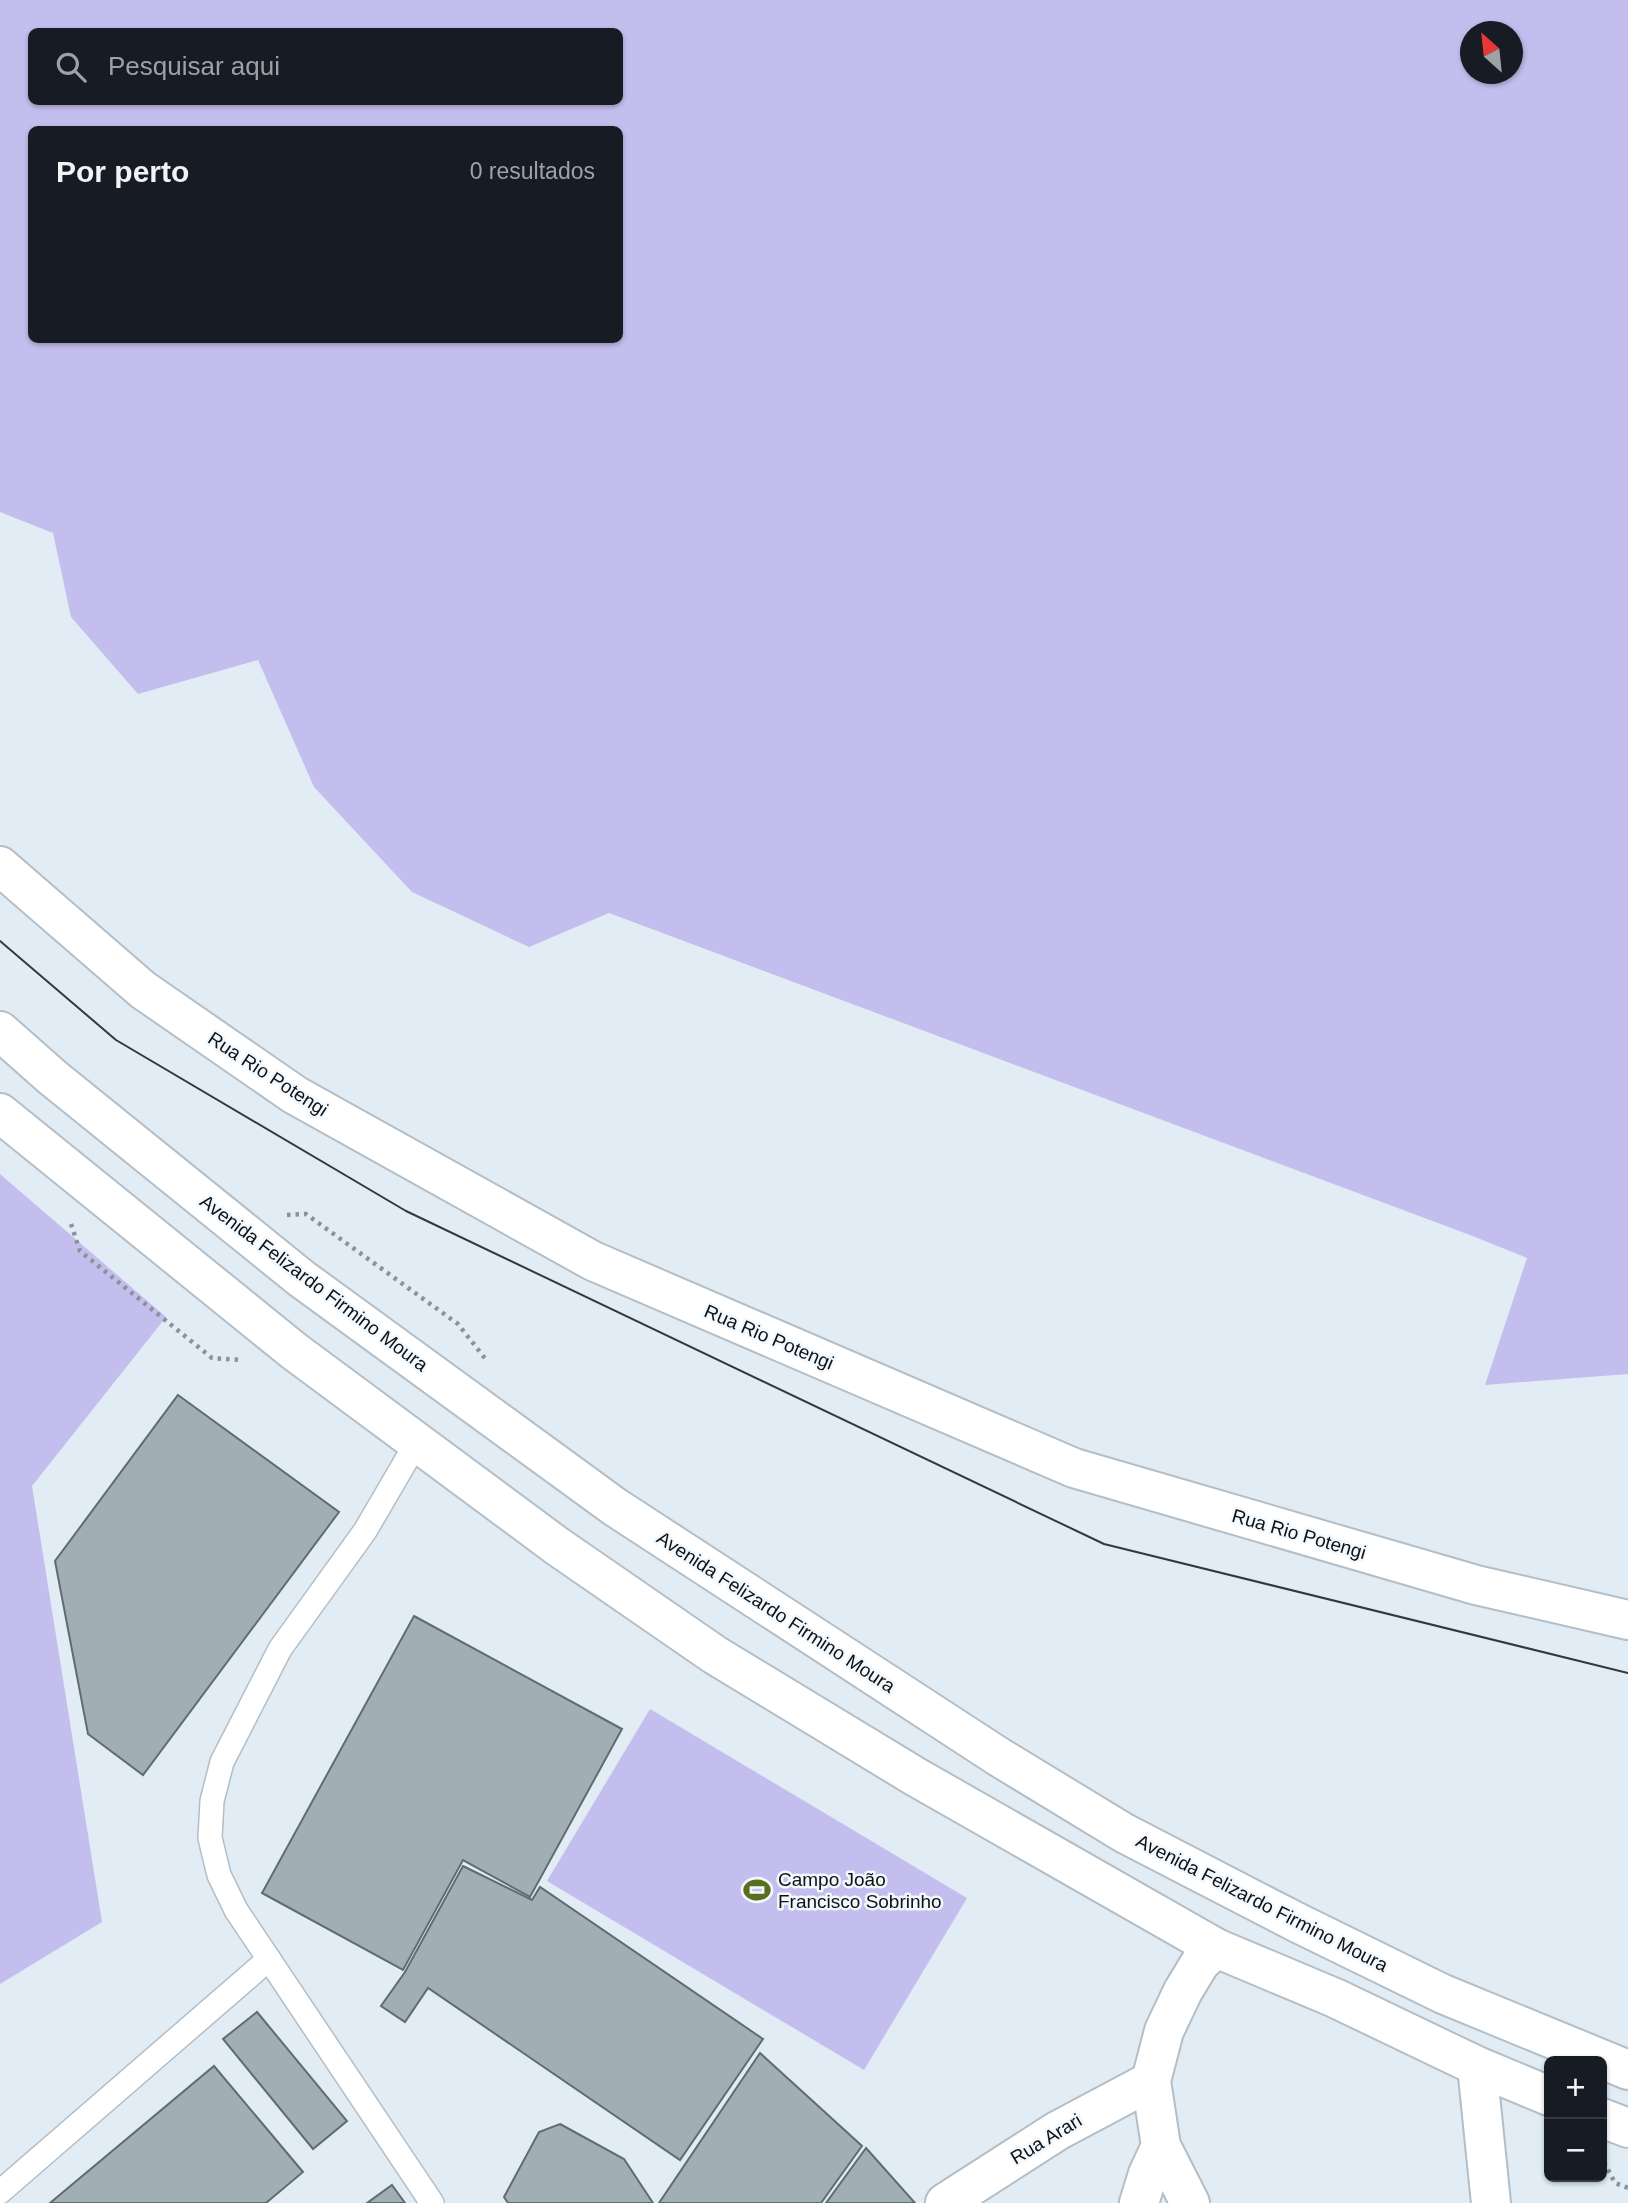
<!DOCTYPE html>
<html lang="pt">
<head>
<meta charset="utf-8">
<style>
  body { margin:0; font-family:Arial,sans-serif; background:#242831; color:#f1f3f6 }
  .controls { position:absolute; right:21px; bottom:21px; display:grid; overflow:hidden; border-radius:10px; box-shadow:0 2px 5px #0004 }
  .controls button { width:63px; height:63px; display:grid; place-items:center; padding:0; border:0; border-bottom:2px solid #363941; background:#171b24; color:#f1f3f6; font:35px sans-serif }
  .compass { position:absolute; left:1460px; top:21px; width:63px; height:63px; border-radius:50%; background:#171b24; box-shadow:0 2px 5px #0004; rotate:333deg }
  .list { margin:0; padding:0; list-style:none }
  h2 { display:flex; justify-content:space-between; align-items:center; height:91px; margin:0; padding:0 28px; font-size:30px }
  h2 small { font-size:23px; font-weight:400; color:#9ea1a6 }
  .icon { flex:none; width:38px; height:38px; fill:none; stroke:currentColor; stroke-width:2; stroke-linecap:round; stroke-linejoin:round }
  .map { position:relative; flex:none; width:1628px; height:2203px; overflow:hidden }
  .search { position:absolute; background:#171b24; box-shadow:0 2px 5px #0004; left:28px; top:28px; width:595px; height:77px; display:flex; align-items:center; gap:18px; box-sizing:border-box; padding:0 24px; border-radius:10px; color:#9ea1a6; font-size:26px }
  .panel { position:absolute; background:#171b24; box-shadow:0 2px 5px #0004; left:28px; top:126px; width:595px; height:217px; border-radius:10px }
  .map>svg:first-child { display:block }
  .green { fill:#c3beee; fill-rule:evenodd }
  .building { fill:#a1aeb3; stroke:#606c71; stroke-width:2 }
  .lines { fill:none; stroke-linecap:round; stroke-linejoin:round }
  .service-casing { stroke:#b3bec7; stroke-width:26 }
  .minor-casing { stroke:#b3bec7; stroke-width:42 }
  .tertiary-casing { stroke:#b3bec7; stroke-width:42 }
  .trunk-casing { stroke:#b3bec7; stroke-width:42 }
  .path { stroke:#8b939a; stroke-width:4.5; stroke-dasharray:3.5 5; stroke-linecap:butt }
  .service { stroke:#fff; stroke-width:23 }
  .minor { stroke:#fff; stroke-width:38 }
  .tertiary { stroke:#fff; stroke-width:38 }
  .trunk { stroke:#fff; stroke-width:38 }
  .tram { stroke:#33383c; stroke-width:2 }
  .labels { text-anchor:middle; dominant-baseline:central; stroke-width:5; stroke-linejoin:round; paint-order:stroke }
  .street-label { font-size:19px; fill:#0f1215; stroke:#f2f9fe }
  .poi-label { font-size:19px; fill:#0f1215; stroke:#f2f9fe; text-anchor:start }
</style>
</head>
<body>
<div class="map">
<svg width="1628" height="2203" viewBox="0 0 1628 2203">
  <rect width="100%" height="100%" fill="#e1ecf5"/>
  <g class="green">
    <path d="M0 0H1628V1374L1485 1385 1527 1258 1470 1235 609 913 529 947 412 892 314 787 258 660 138 694 71 617 53 533 0 512ZM32 32H620V102H32ZM1470 32H1512V74H1470ZM32 130H620V340H32Z"/>
    <polygon points="0,1174 166,1317 32,1486 102,1922 0,1984"/>
    <polygon points="650,1709 967,1898 864,2070 547,1881"/>
  </g>
  <g class="building">
    <polygon points="178,1395 339,1512 143,1775 88,1734 55,1561"/>
    <polygon points="414,1616 622,1729 530,1897 463,1860 403,1970 262,1893"/>
    <polygon points="463,1866 532,1900 540,1887 763,2039 680,2160 428,1988 405,2022 381,2006 405,1972"/>
    <polygon points="257,2012 347,2121 313,2149 223,2039"/>
    <polygon points="760,2053 862,2146 821,2203 659,2203"/>
    <polygon points="214,2066 303,2172 266,2203 50,2203"/>
    <polygon points="560,2124 624,2159 653,2203 508,2203 504,2197 539,2132"/>
    <polygon points="866,2148 915,2203 826,2203"/>
    <polygon points="392,2185 405,2203 367,2203"/>
  </g>
  <g class="lines">
    <defs>
      <g id="service">
        <polyline points="417,1442 365,1531 280,1649 222,1762 212,1801 210,1838 219,1875 236,1910 432,2203"/>
        <polyline points="0,2192 269,1959"/>
      </g>
      <g id="minor">
        <polyline points="0,866 143,990 295,1095 593,1261 1074,1468 1476,1585 1628,1620"/>
        <polyline points="1477,2066 1491,2203"/>
        <polyline points="945,2203 1057,2131 1151,2081"/>
        <polyline points="1139,2203 1148,2174 1161,2146"/>
      </g>
      <polyline id="tertiary" points="1190,2203 1161,2146 1151,2081 1164,2031 1183,1991 1200,1963 1216,1948"/>
      <g id="trunk">
        <polyline points="0,1031 52,1077 302,1279 615,1507 999,1757 1124,1833 1298,1923 1443,1994 1628,2070"/>
        <polyline points="0,1113 294,1351 557,1546 715,1655 916,1777 1216,1948 1335,1998 1477,2066 1549,2096"/>
        <polyline points="1602,2118 1628,2128"/>
      </g>
    </defs>
    <use href="#service" class="service-casing"/>
    <use href="#minor" class="minor-casing"/>
    <use href="#tertiary" class="tertiary-casing"/>
    <use href="#trunk" class="trunk-casing"/>
    <g class="path">
      <polyline points="287,1215 306,1214 458,1324 487,1361"/>
      <polyline points="71,1224 80,1251 212,1358 240,1360"/>
      <polyline points="1604,2162 1615,2183 1628,2188"/>
    </g>
    <use href="#service" class="service"/>
    <use href="#minor" class="minor"/>
    <use href="#tertiary" class="tertiary"/>
    <use href="#trunk" class="trunk"/>
    <polyline class="tram" points="0,941 116,1040 406,1211 1104,1544 1628,1673"/>
  </g>
  <defs>
    <symbol id="stadium-bare" viewBox="-9 -9 18 18"><path d="M0-5a6.5 5 0 1 0 0 10a6.5 5 0 1 0 0-10ZM-3.5-1.8h7v3.6h-7Z" fill="#596f1f" stroke="#f2f9fe" stroke-width="2.5" paint-order="stroke"/></symbol>
  </defs>
  <g fill-rule="evenodd">
    <use href="#stadium-bare" x="738" y="1871" width="38" height="38"/>
  </g>
  <g class="labels">
    <g class="street-label">
      <text transform="translate(268 1074) rotate(33)">Rua Rio Potengi</text>
      <text transform="translate(314 1283) rotate(37)">Avenida Felizardo Firmino Moura</text>
      <text transform="translate(769 1337) rotate(23)">Rua Rio Potengi</text>
      <text transform="translate(1299 1534) rotate(16)">Rua Rio Potengi</text>
      <text transform="translate(776 1612) rotate(33)">Avenida Felizardo Firmino Moura</text>
      <text transform="translate(1262 1903) rotate(27)">Avenida Felizardo Firmino Moura</text>
      <text transform="translate(1046 2139) rotate(-31)">Rua Arari</text>
    </g>
    <g class="poi-label">
      <text x="778" y="1879">Campo João<tspan x="778" dy="22">Francisco Sobrinho</tspan></text>
    </g>
  </g>
</svg>
<div class="controls">
<button>+</button>
<button>−</button>
</div>
<svg class="compass" viewBox="-18 -18 36 36"><path d="M0-13l5 13h-10z" fill="#e53935"/><path d="M0 13l5-13h-10z" fill="#9ea1a6"/></svg>
<div class="search"><svg class="icon" aria-label="search" viewBox="0 0 24 24"><circle cx="10" cy="10" r="6"/><path d="M15 15l6 6"/></svg>Pesquisar aqui</div>
<section class="panel">
<h2>Por perto<small>0 resultados</small></h2>
<ul class="list">
</ul>
</section>
</div>
</body>
</html>
